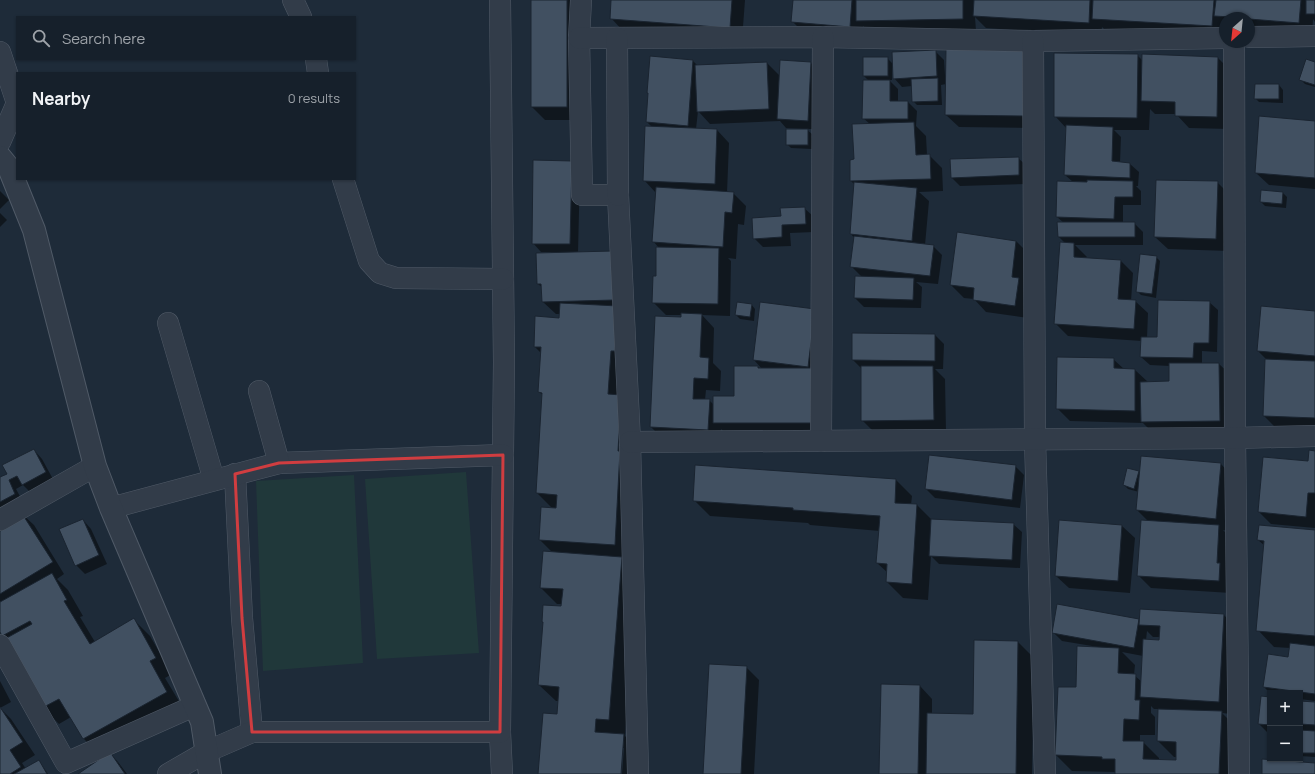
<!DOCTYPE html>
<html lang="en">
<head>
<meta charset="utf-8">
<style>
  body { margin:0; font-family:Manrope,sans-serif; background:#232d37; color:#f1f3f6 }
  .controls { position:absolute; right:12px; bottom:12px; display:grid; overflow:hidden; border-radius:0px; box-shadow:0 1px 3px #0004 }
  .controls button { width:36px; height:36px; display:grid; place-items:center; padding:0; border:0; border-bottom:1px solid #353e47; background:#16202b; color:#f1f3f6; font:20px sans-serif }
  .compass { position:absolute; left:1219px; top:12px; width:36px; height:36px; border-radius:50%; background:#16202b; box-shadow:0 1px 3px #0004; rotate:207deg }
  .list { margin:0; padding:0; list-style:none }
  h2 { display:flex; justify-content:space-between; align-items:center; height:52px; margin:0; padding:0 16px; font-size:17px }
  h2 small { font-size:13px; font-weight:400; color:#9ea3a9 }
  .icon { flex:none; width:22px; height:22px; fill:none; stroke:currentColor; stroke-width:2; stroke-linecap:round; stroke-linejoin:round }
  .map { position:relative; flex:none; width:1315px; height:774px; overflow:hidden }
  .search { position:absolute; background:#16202b; box-shadow:0 1px 3px #0004; left:16px; top:16px; width:340px; height:44px; display:flex; align-items:center; gap:10px; box-sizing:border-box; padding:0 14px; border-radius:0px; color:#9ea3a9; font-size:15px }
  .panel { position:absolute; background:#16202b; box-shadow:0 1px 3px #0004; left:16px; top:72px; width:340px; height:108px; border-radius:0px }
  .map>svg:first-child { display:block }
  .green { fill:#20383a }
  .shadow { fill:#0007; fill-rule:evenodd }
  .building { fill:#415061; stroke:#1a2430 }
  .lines { fill:none; stroke-linecap:round; stroke-linejoin:round }
  .minor-casing { stroke:#505a67; stroke-width:22 }
  .tertiary-casing { stroke:#505a67; stroke-width:24 }
  .minor { stroke:#323c49; stroke-width:21 }
  .tertiary { stroke:#323c49; stroke-width:22 }
  .marked { fill:none; stroke:#d03d40; stroke-width:3; stroke-linejoin:round }
</style>
</head>
<body>
<div class="map">
<svg width="1315" height="774" viewBox="0 0 1315 774">
  <rect width="100%" height="100%" fill="#1e2b39"/>
  <g class="green">
    <polygon points="466,472 479,653 377,659 365,479"/>
    <polygon points="354,475 363,663 263,671 256,481"/>
  </g>
  <g class="shadow">
    <polygon points="532,0 578,0 579,120 545,120 532,107"/>
    <polygon points="612,0 745,0 742,40 623,31 611,18"/>
    <polygon points="794,0 1315,0 1315,22 1313,19 1312,35 1249,30 1249,18 1225,18 1225,29 1106,31 1102,27 1101,36 986,28 975,17 976,31 870,33 863,26 862,39 805,34 792,21"/>
    <polygon points="1024,50 1037,128 959,127 946,115 946,84 941,85 942,105 917,105 913,101 912,86 902,87 894,78 893,68 892,68 892,80 889,80 898,89 898,102 908,102 917,111 916,126 926,136 927,155 929,155 942,168 943,191 919,192 929,201 925,245 933,246 942,255 938,284 916,282 922,287 921,308 864,307 855,298 862,277 852,267 855,239 851,234 855,185 851,181 855,160 870,124 863,118 869,81 864,76 887,58 893,64 935,51 944,60 945,75 946,75"/>
    <polygon points="1137,55 1143,61 1218,58 1230,70 1229,129 1189,128 1176,114 1155,114 1150,109 1149,130 1114,130 1121,137 1120,163 1130,164 1139,172 1138,186 1136,186 1141,191 1141,205 1123,205 1123,223 1134,223 1143,232 1143,245 1075,245 1087,257 1086,258 1121,261 1133,273 1131,301 1135,301 1148,313 1147,338 1158,338 1209,302 1218,310 1217,352 1202,351 1202,364 1219,364 1232,376 1232,433 1154,434 1143,423 1070,421 1057,408 1113,359 1124,369 1135,370 1148,382 1170,382 1170,366 1150,365 1141,357 1142,341 1068,336 1055,323 1066,244 1059,237 1064,223 1057,217 1073,182 1065,175 1067,129 1055,116"/>
    <polygon points="693,61 697,65 767,63 780,76 811,63 819,72 816,129 806,129 812,134 812,149 791,148 787,144 803,130 803,129 786,128 780,121 710,124 698,111 696,129 717,130 729,143 727,193 733,193 746,206 744,225 738,224 736,259 728,258 731,261 730,316 702,315 714,328 713,363 721,371 720,391 706,390 705,400 709,400 714,405 735,397 758,367 762,369 754,360 814,310 829,435 727,435 721,429 720,443 663,439 651,427 682,315 666,315 653,302 657,277 659,248 653,241 656,193 644,180 652,127 647,122"/>
    <polygon points="1315,63 1315,87 1305,84 1301,80"/>
    <polygon points="1279,85 1283,90 1283,103 1259,102 1255,98"/>
    <polygon points="1315,122 1315,189 1269,185 1256,173"/>
    <polygon points="1018,158 1027,166 1027,184 960,186 952,178"/>
    <polygon points="580,170 578,253 612,252 637,574 625,736 640,751 638,774 622,774 624,748 622,748 620,774 539,774 558,716 559,701 556,701 539,685 562,604 557,604 541,588 552,552 540,540 553,509 537,493 543,395 539,392 542,354 535,347 560,319 561,314 556,314 543,302 543,288 538,284 551,252 541,252 533,243"/>
    <polygon points="1217,182 1230,195 1229,251 1168,249 1155,237"/>
    <polygon points="0,191 9,200 0,209"/>
    <polygon points="1283,193 1287,197 1286,208 1265,206 1261,202"/>
    <polygon points="804,208 813,216 814,232 790,233 791,246 763,247 754,238 782,217"/>
    <polygon points="0,213 7,220 0,227"/>
    <polygon points="958,234 1016,241 1029,254 1028,318 986,312 974,299 964,298 951,285"/>
    <polygon points="1156,257 1160,261 1156,298 1141,295 1137,291"/>
    <polygon points="751,304 755,309 754,321 740,319 736,315"/>
    <polygon points="1315,312 1315,429 1276,428 1264,416 1268,361 1258,351"/>
    <polygon points="853,334 935,335 944,344 943,369 935,369 945,379 946,432 875,433 862,420 862,369 853,360"/>
    <polygon points="34,450 42,459 54,481 31,493 23,485 16,489 23,502 0,515 0,479 8,474"/>
    <polygon points="1315,452 1315,528 1271,524 1259,512 1309,462"/>
    <polygon points="1221,464 1233,477 1228,531 1223,530 1231,538 1231,593 1151,588 1138,575 1148,521 1137,510 1139,492 1128,489 1124,485 1128,469 1141,474"/>
    <polygon points="1015,466 1024,475 1020,508 935,498 926,489"/>
    <polygon points="896,480 912,496 911,505 917,505 932,520 1013,524 1022,532 1020,568 939,564 931,556 928,600 903,598 887,582 888,573 877,563 880,531 810,525 808,523 710,516 694,500"/>
    <polygon points="21,513 34,525 64,574 57,579 68,590 83,616 80,617 95,642 134,620 150,636 172,674 165,678 183,708 100,755 84,739 71,717 59,724 43,708 0,630 0,533"/>
    <polygon points="83,520 91,529 107,564 85,574 76,565"/>
    <polygon points="1060,521 1122,526 1135,538 1130,593 1069,588 1056,576"/>
    <polygon points="1315,531 1315,701 1300,699 1300,693 1270,693 1264,687 1288,658 1290,648 1274,647 1258,630 1265,546 1258,540"/>
    <path d="M1058 606 1139 620 1141 622 1224 615 1236 628 1231 714 1222 713 1237 728 1236 774H1116V772L1072 771 1056 755 1077 688 1092 646 1062 641 1053 632ZM1147 631 1153 637H1160V641L1146 640ZM1122 652 1143 656 1142 682 1134 675 1135 665ZM1151 706 1154 709H1159L1158 741 1174 757H1177V761H1159V758L1143 742H1140V735H1155V717L1151 713Z"/>
    <polygon points="975,641 1018,642 1034,658 1032,774 880,774 920,686 932,699 932,714 974,715"/>
    <polygon points="746,667 759,680 754,774 704,774"/>
    <polygon points="0,681 11,702 0,708"/>
    <polygon points="1270,698 1270,733 1267,732 1259,724"/>
    <polygon points="1300,702 1315,703 1315,757 1300,756"/>
    <polygon points="0,708 11,719 35,755 22,763 26,769 39,761 48,774 0,774"/>
    <polygon points="110,753 118,762 127,774 80,774"/>
  </g>
  <g class="building">
    <rect x="531" y="0" width="36" height="107"/>
    <polygon points="611,0 732,0 730,28 610,19"/>
    <polygon points="793,0 852,0 850,27 791,22"/>
    <polygon points="856,0 963,0 963,19 856,21"/>
    <polygon points="974,0 1090,0 1089,23 973,16"/>
    <polygon points="1093,0 1214,0 1212,26 1092,19"/>
    <polygon points="1216,0 1301,0 1299,23 1249,19 1249,18 1214,16"/>
    <rect x="1306" y="0" width="9" height="14"/>
    <polygon points="946,48 1025,49 1025,116 945,115"/>
    <polygon points="936,50 937,76 893,79 892,52"/>
    <polygon points="1054,53 1138,54 1137,118 1054,117"/>
    <polygon points="1142,54 1218,57 1217,117 1175,116 1175,102 1141,101"/>
    <polygon points="650,56 693,60 688,126 646,122 648,93 647,93"/>
    <rect x="863" y="57" width="25" height="19"/>
    <polygon points="1306,59 1315,62 1315,85 1299,80"/>
    <polygon points="780,60 811,62 808,121 777,119"/>
    <polygon points="767,62 769,109 697,112 695,65"/>
    <polygon points="938,78 938,101 912,102 911,79"/>
    <polygon points="863,80 890,80 890,101 908,101 908,119 862,119"/>
    <polygon points="1255,84 1279,84 1279,99 1254,99"/>
    <polygon points="1259,116 1315,121 1315,178 1255,173"/>
    <polygon points="914,122 916,155 930,154 931,179 850,181 850,160 854,159 852,124"/>
    <polygon points="1066,125 1113,127 1112,161 1130,163 1130,178 1064,175"/>
    <polygon points="645,126 717,129 715,184 643,181"/>
    <rect x="786" y="129" width="22" height="16"/>
    <polygon points="1019,157 1019,175 951,178 950,159"/>
    <polygon points="533,160 572,161 570,244 532,244"/>
    <polygon points="1087,180 1133,181 1133,197 1115,197 1114,219 1056,217 1057,181 1087,182"/>
    <polygon points="1156,180 1218,181 1216,239 1154,237"/>
    <polygon points="854,182 917,188 912,241 850,234"/>
    <polygon points="656,187 734,192 732,213 725,212 723,247 652,242"/>
    <polygon points="1261,190 1283,192 1282,204 1260,202"/>
    <polygon points="805,207 806,224 782,225 782,237 753,239 752,218 781,216 780,208"/>
    <polygon points="1057,222 1135,222 1135,237 1058,237"/>
    <polygon points="957,232 1016,241 1012,277 1019,278 1015,306 973,300 974,288 950,285"/>
    <polygon points="854,236 934,245 930,276 850,267"/>
    <polygon points="1060,242 1074,243 1074,257 1121,260 1118,299 1136,300 1134,329 1054,324"/>
    <polygon points="656,247 719,248 718,304 652,303 653,276 656,276"/>
    <polygon points="612,251 614,300 542,302 541,284 537,284 536,253"/>
    <polygon points="1140,254 1157,256 1152,294 1136,292"/>
    <polygon points="855,276 914,278 913,300 854,298"/>
    <polygon points="1158,300 1210,301 1209,343 1194,343 1193,358 1140,357 1141,337 1157,337"/>
    <polygon points="737,302 752,304 750,317 735,315"/>
    <polygon points="760,302 815,309 808,367 753,360"/>
    <polygon points="560,303 618,306 615,351 611,351 608,394 621,395 618,451 620,451 615,545 539,540 541,507 556,508 557,495 536,493 542,393 538,392 541,347 534,347 535,316 559,318"/>
    <polygon points="1261,306 1315,311 1315,356 1257,351"/>
    <polygon points="681,313 702,314 700,357 709,358 708,379 694,378 693,399 710,399 708,430 650,427 655,316 681,317"/>
    <polygon points="852,333 935,334 935,361 852,360"/>
    <polygon points="1057,357 1114,358 1114,368 1135,369 1135,411 1056,409"/>
    <polygon points="1265,359 1315,361 1315,418 1263,416"/>
    <polygon points="1169,363 1219,363 1220,421 1141,422 1140,382 1169,381"/>
    <polygon points="734,366 758,366 758,368 817,368 817,423 713,423 713,396 734,396"/>
    <polygon points="861,366 933,366 934,420 861,421"/>
    <polygon points="34,449 46,472 22,485 17,476 9,480 15,494 0,502 0,477 7,474 2,465"/>
    <polygon points="1309,450 1315,451 1315,493 1308,493 1306,517 1258,512 1263,457 1308,461"/>
    <polygon points="929,455 1016,465 1012,500 925,489"/>
    <polygon points="1141,456 1221,463 1216,519 1136,510"/>
    <polygon points="695,465 896,479 895,503 917,504 912,584 886,582 887,564 876,563 880,516 793,510 793,508 693,501"/>
    <polygon points="1127,468 1139,471 1134,489 1123,485"/>
    <polygon points="21,512 53,562 0,594 0,531 9,526"/>
    <polygon points="83,519 99,555 75,566 59,529"/>
    <polygon points="931,519 1014,523 1012,560 929,556"/>
    <polygon points="1059,520 1122,525 1118,581 1055,576"/>
    <polygon points="1141,520 1219,525 1217,563 1220,563 1219,581 1137,576"/>
    <polygon points="1259,525 1315,530 1315,636 1256,631 1264,541 1257,540"/>
    <polygon points="543,551 622,557 609,720 596,719 595,732 624,734 621,774 538,774 543,713 557,714 559,687 538,685 543,622 542,622 543,605 561,606 563,589 540,588"/>
    <polygon points="52,573 67,600 64,601 90,644 134,618 156,658 150,661 167,692 83,739 59,699 42,708 3,640 32,624 30,621 2,636 0,632 0,602"/>
    <polygon points="1057,604 1139,619 1134,648 1052,633"/>
    <polygon points="1140,609 1224,614 1219,702 1140,697 1143,639 1159,640 1160,626 1139,625"/>
    <polygon points="974,640 1018,641 1016,774 926,774 927,713 973,714"/>
    <polygon points="1290,643 1315,646 1315,694 1263,687 1268,654 1288,657"/>
    <polygon points="1077,646 1119,648 1118,673 1136,674 1135,700 1140,700 1139,720 1124,719 1123,741 1144,741 1143,759 1176,760 1176,742 1157,741 1158,709 1222,711 1219,774 1115,774 1115,759 1102,759 1102,757 1055,755 1058,687 1076,687"/>
    <polygon points="709,664 747,666 741,774 703,774"/>
    <polygon points="881,684 920,685 918,774 879,774"/>
    <polygon points="1261,696 1270,697 1270,725 1258,724"/>
    <polygon points="1300,701 1315,702 1315,725 1300,724"/>
    <polygon points="0,707 23,742 10,750 21,767 10,774 0,774"/>
    <polygon points="1300,730 1315,731 1315,753 1300,753"/>
    <polygon points="110,752 125,774 78,774"/>
    <polygon points="1262,759 1315,763 1315,774 1262,774"/>
    <polygon points="39,760 47,774 14,774"/>
  </g>
  <g class="lines">
    <defs>
      <g id="minor">
        <polyline points="293,0 301,17"/>
        <polyline points="500,0 504,362 500,732 502,774"/>
        <polyline points="581,0 579,38 582,195 618,195 630,442 638,774"/>
        <polyline points="1249,37 1315,36"/>
        <polyline points="579,38 823,37 1033,41 1225,38"/>
        <polyline points="617,38 618,195"/>
        <polyline points="1033,41 1035,440 1045,774"/>
        <polyline points="1234,42 1235,438 1239,774"/>
        <polyline points="0,52 17,103 0,142"/>
        <polyline points="316,59 318,73"/>
        <polyline points="343,179 369,261 380,273 396,278 503,279"/>
        <polyline points="168,323 214,480"/>
        <polyline points="821,441 823,37"/>
        <polyline points="630,442 1235,438 1315,436"/>
        <polyline points="279,463 503,455"/>
        <polyline points="235,474 242,618 252,732"/>
        <polyline points="111,508 279,463 259,391"/>
        <polyline points="0,520 95,466"/>
        <polyline points="0,645 66,763 194,706"/>
        <polyline points="168,774 206,752 252,732 500,732"/>
      </g>
      <polyline id="tertiary" points="0,157 9,168 34,230 95,466 111,508 202,722 210,774"/>
    </defs>
    <use href="#minor" class="minor-casing"/>
    <use href="#tertiary" class="tertiary-casing"/>
    <use href="#minor" class="minor"/>
    <use href="#tertiary" class="tertiary"/>
  </g>
  <path class="marked" d="M503 455 500 732H252L242 618 235 474 279 463Z"/>
</svg>
<div class="controls">
<button>+</button>
<button>−</button>
</div>
<svg class="compass" viewBox="-18 -18 36 36"><path d="M0-13l5 13h-10z" fill="#e53935"/><path d="M0 13l5-13h-10z" fill="#9ea3a9"/></svg>
<div class="search"><svg class="icon" aria-label="search" viewBox="0 0 24 24"><circle cx="10" cy="10" r="6"/><path d="M15 15l6 6"/></svg>Search here</div>
<section class="panel">
<h2>Nearby<small>0 results</small></h2>
<ul class="list">
</ul>
</section>
</div>
</body>
</html>
